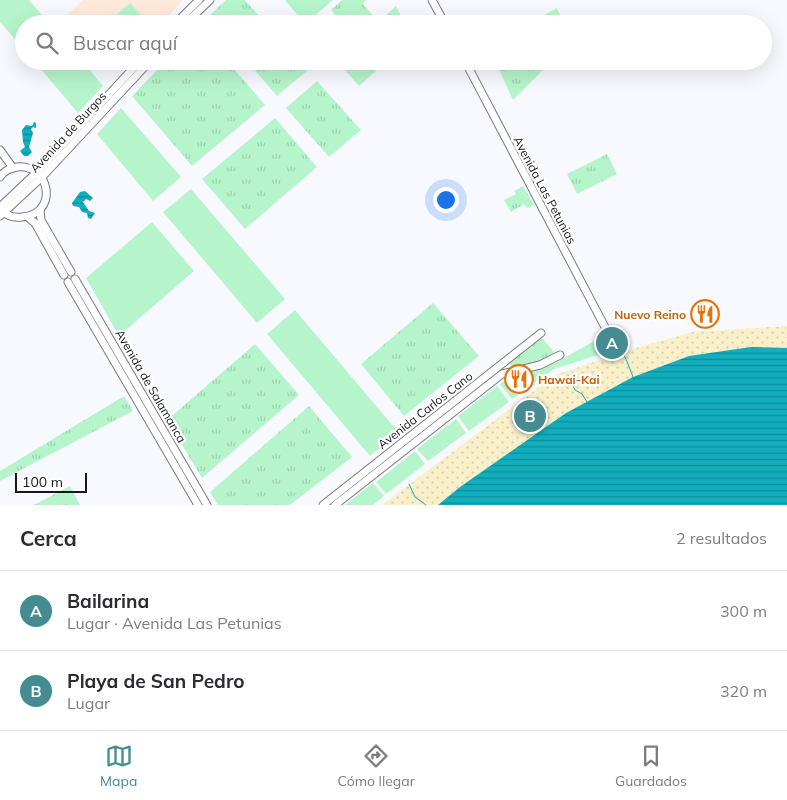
<!DOCTYPE html>
<html lang="es">
<head>
<meta charset="utf-8">
<style>
  body { margin:0; font-family:Mulish,sans-serif; background:#f7f7f7; color:#2b2b33 }
  .scale { position:absolute; left:15px; bottom:12px; width:72px; box-sizing:border-box; padding-left:5px; border:2px solid #17171b; border-top:0; font-size:14px; line-height:18px; white-space:nowrap; color:#17171b; -webkit-text-stroke:4px #fff; paint-order:stroke }
  .you { position:absolute; left:445px; top:199px; width:18px; height:18px; margin:-12px; border:4px solid #fff; border-radius:50%; background:#1a73e8; box-shadow:0 0 0 8px #1a73e833 }
  .badge { display:grid; place-items:center; width:32px; height:32px; border-radius:50%; background:#458c92; color:#fff; font-size:16px; font-weight:700 }
  .pin { position:absolute; translate:-50% -50%; border:2px solid #fff; box-shadow:0 1px 5px #0006 }
  .list { margin:0; padding:0; list-style:none }
  h2 { display:flex; justify-content:space-between; align-items:center; height:65px; margin:0; padding:0 20px; font-size:21px }
  h2 small { font-size:16px; font-weight:400; color:#7c7c81 }
  .list li { display:grid; grid-template-columns:32px 1fr auto; gap:15px; align-items:center; box-sizing:border-box; height:80px; padding:0 20px; border-top:1px solid #e1e1e2 }
  .list b { display:block; font-size:19px; white-space:nowrap }
  .list p { margin:0; font-size:16px; white-space:nowrap; color:#7c7c81 }
  .list em { font-size:16px; font-style:normal; color:#7c7c81 }
  .icon { flex:none; width:28px; height:28px; fill:none; stroke:currentColor; stroke-width:2; stroke-linecap:round; stroke-linejoin:round }
  .map { position:relative; flex:none; width:787px; height:505px; overflow:hidden }
  .search { position:absolute; background:#fff; box-shadow:0 5px 20px #0002; left:15px; right:15px; top:15px; height:55px; display:flex; align-items:center; gap:12px; box-sizing:border-box; padding:0 18px; border-radius:28px; color:#7c7c81; font-size:19px }
  .sheet { height:225px; background:#fff }
  nav { display:flex; justify-content:space-around; align-items:center; box-sizing:border-box; height:70px; border-top:1px solid #e1e1e2; background:#fff; font-size:14px; color:#7c7c81 }
  nav a { display:grid; justify-items:center; gap:2px }
  nav .on { color:#458c92 }
  .map>svg:first-child { display:block }
  .education { fill:#feebdb }
  .grass { fill:url(#grass-tufts) }
  .sand { fill:url(#sand-dots) }
  .park { fill:#b6f5cc }
  .water { fill:url(#water-rules) }
  .lines { fill:none; stroke-linecap:round; stroke-linejoin:round }
  .stream { stroke:#11aebd; stroke-width:1 }
  .minor-casing { stroke:#787984; stroke-width:9 }
  .minor { stroke:#fff; stroke-width:7 }
  .labels { text-anchor:middle; dominant-baseline:central; stroke-width:4.5; stroke-linejoin:round; paint-order:stroke }
  .street-label { font-size:12px; fill:#17171b; stroke:#fff }
  .food-label { font-size:12px; font-weight:bold; fill:#c56008; stroke:#fff; text-anchor:end }
</style>
</head>
<body>
<div class="map">
<svg width="787" height="505" viewBox="0 0 787 505">
  <defs>
    <pattern id="grass-tufts" width="24" height="20" patternUnits="userSpaceOnUse" patternTransform="scale(1.25)"><rect width="24" height="20" fill="#b6f5cc"/><path d="M3 7l-1-3M5 7V3M7 7l1-3M15 17l-1-3M17 17v-4M19 17l1-3" fill="none" stroke="#9cd1af"/></pattern>
    <pattern id="sand-dots" width="8" height="8" patternUnits="userSpaceOnUse" patternTransform="scale(1.25)"><rect width="8" height="8" fill="#f9f0ca"/><path d="M2 2h.1M6 6h.1" fill="none" stroke="#d5cdad" stroke-width="1.8" stroke-linecap="round"/></pattern>
    <pattern id="water-rules" width="6" height="5" patternUnits="userSpaceOnUse" patternTransform="scale(1.25)"><rect width="6" height="5" fill="#11aebd"/><path d="M0 2.5h6" fill="none" stroke="#0f8d99"/></pattern>
  </defs>
  <rect width="100%" height="100%" fill="#f8f9fe"/>
  <polygon class="education" points="83,0 183,0 161,24 69,24 64,17"/>
  <g class="grass">
    <polygon points="226,0 245,0 266,24 215,24 209,16"/>
    <polygon points="342,0 366,0 363,4 375,18 368,24 343,24 331,10"/>
    <polygon points="557,8 564,24 527,24"/>
    <polygon points="166,61 227,61 265,105 192,166 132,96"/>
    <polygon points="247,61 300,61 308,70 277,96"/>
    <polygon points="495,61 552,61 513,100"/>
    <polygon points="317,81 361,130 329,157 286,108"/>
    <polygon points="275,118 317,167 245,229 202,179"/>
    <polygon points="607,154 617,174 577,194 567,174"/>
    <polygon points="523,186 534,205 527,208 524,204 511,212 504,200 516,194 514,191"/>
    <polygon points="433,303 479,356 404,416 361,364"/>
    <polygon points="539,339 543,339 554,352 553,355 542,362 513,368 508,362"/>
    <polygon points="255,344 299,395 202,478 167,420"/>
    <polygon points="124,396 133,411 0,481 0,471"/>
    <polygon points="309,406 352,457 290,505 218,505 210,492"/>
    <polygon points="70,486 80,505 34,505"/>
  </g>
  <polygon class="sand" points="787,326 787,348 751,347 689,356 633,377 566,413 460,487 438,505 382,505 555,375 636,348 692,332"/>
  <g class="park">
    <polygon points="0,0 29,0 42,15 33,24 24,24 24,31 15,39 0,22"/>
    <polygon points="285,0 333,0 305,24"/>
    <polygon points="130,3 148,24 107,24 107,23"/>
    <polygon points="396,6 405,24 376,24"/>
    <polygon points="34,61 82,61 103,86 78,113"/>
    <polygon points="337,61 387,61 359,86"/>
    <polygon points="121,108 181,177 153,201 97,134"/>
    <polygon points="191,189 285,299 257,323 163,212"/>
    <polygon points="152,222 194,271 119,336 86,278"/>
    <polygon points="295,310 399,433 370,456 267,334"/>
    <polygon points="596,340 599,341 602,350 601,354 554,369 512,399 500,384 512,374 515,376 555,363"/>
    <polygon points="497,386 509,402 469,431 458,416"/>
    <polygon points="456,419 466,433 428,461 417,449"/>
    <polygon points="415,451 425,464 386,494 376,482"/>
    <polygon points="373,483 384,496 373,505 345,505"/>
  </g>
  <g class="water">
    <polygon points="34,122 36,123 36,128 33,127 31,129 33,133 29,147 32,152 28,156 24,156 20,151 25,147 23,142 22,130 26,125 32,126"/>
    <polygon points="85,191 93,198 90,201 86,199 83,202 89,211 95,213 91,219 88,218 87,213 82,212 79,207 73,206 72,203 80,192"/>
    <polygon points="751,347 787,348 787,505 438,505 460,487 566,413 633,377 689,356"/>
  </g>
  <g class="lines">
    <g class="stream">
      <polyline points="623,354 626,359 633,377"/>
      <polyline points="568,375 575,390 582,394 587,402"/>
      <polyline points="409,484 415,497 426,505"/>
    </g>
    <defs>
      <g id="minor">
        <polyline points="432,0 445,24"/>
        <polyline points="175,24 199,0"/>
        <polyline points="185,24 210,0"/>
        <polyline points="465,61 606,329"/>
        <polyline points="0,150 13,168"/>
        <path d="M0 177C4 171 10 168 17 167 52 164 58 215 22 217 14 218 6 216 1 209"/>
        <polyline points="0,207 37,172 140,61"/>
        <polyline points="40,210 41,220 71,272"/>
        <polyline points="0,216 42,177 150,61"/>
        <polyline points="28,217 35,223 64,275"/>
        <polyline points="75,279 207,505"/>
        <polyline points="68,282 198,505"/>
        <polyline points="323,505 541,333"/>
        <polyline points="335,505 502,374 540,365 560,355"/>
      </g>
    </defs>
    <use href="#minor" class="minor-casing"/>
    <use href="#minor" class="minor"/>
  </g>
  <defs>
    <symbol id="restaurant-ring" viewBox="-11 -11 22 22"><circle r="9.5" fill="#fff" stroke="#e8710a" stroke-width="1.5"/><path d="M-5-6h1v4h1v-4h1v4h1v-4h1v5L-1.5 .5V6h-2V.5L-5-1ZM5-6V6H3V1.5H1.5Q1.5-4 5-6Z" fill="#e8710a"/></symbol>
  </defs>
  <g fill-rule="evenodd">
    <use href="#restaurant-ring" x="689" y="298" width="32" height="32"/>
    <use href="#restaurant-ring" x="503" y="363" width="32" height="32"/>
  </g>
  <g class="labels">
    <g class="street-label">
      <text transform="translate(68 132) rotate(-47)">Avenida de Burgos</text>
      <text transform="translate(545 190) rotate(62)">Avenida Las Petunias</text>
      <text transform="translate(151 386) rotate(60)">Avenida de Salamanca</text>
      <text transform="translate(425 410) rotate(-38)">Avenida Carlos Cano</text>
    </g>
    <g class="food-label">
      <text x="686" y="314">Nuevo Reino</text>
      <text x="538" y="379" text-anchor="start">Hawai-Kai</text>
    </g>
  </g>
</svg>
<div class="scale">100 m</div>
<div class="you"></div>
<div class="pin badge" style="left:612px;top:343px">A</div>
<div class="pin badge" style="left:530px;top:416px">B</div>
<div class="search"><svg class="icon" aria-label="search" viewBox="0 0 24 24"><circle cx="10" cy="10" r="6"/><path d="M15 15l6 6"/></svg>Buscar aquí</div>
</div>
<section class="sheet">
<h2>Cerca<small>2 resultados</small></h2>
<ul class="list">
<li><span class="badge">A</span><div><b>Bailarina</b><p>Lugar · Avenida Las Petunias</p></div><em>300 m</em></li>
<li><span class="badge">B</span><div><b>Playa de San Pedro</b><p>Lugar</p></div><em>320 m</em></li>
</ul>
</section>
<nav>
<a class="on"><svg class="icon" aria-label="map" viewBox="0 0 24 24"><path d="M3 6l6-2 6 2 6-2v14l-6 2-6-2-6 2zM9 4v14M15 6v14"/></svg>Mapa</a>
<a><svg class="icon" aria-label="directions" viewBox="0 0 24 24"><path d="M12 3l9 9-9 9-9-9zM9 14v-3h6M13 9l2 2-2 2"/></svg>Cómo llegar</a>
<a><svg class="icon" aria-label="saved" viewBox="0 0 24 24"><path d="M7 4h10v16l-5-4-5 4z"/></svg>Guardados</a>
</nav>
</body>
</html>
